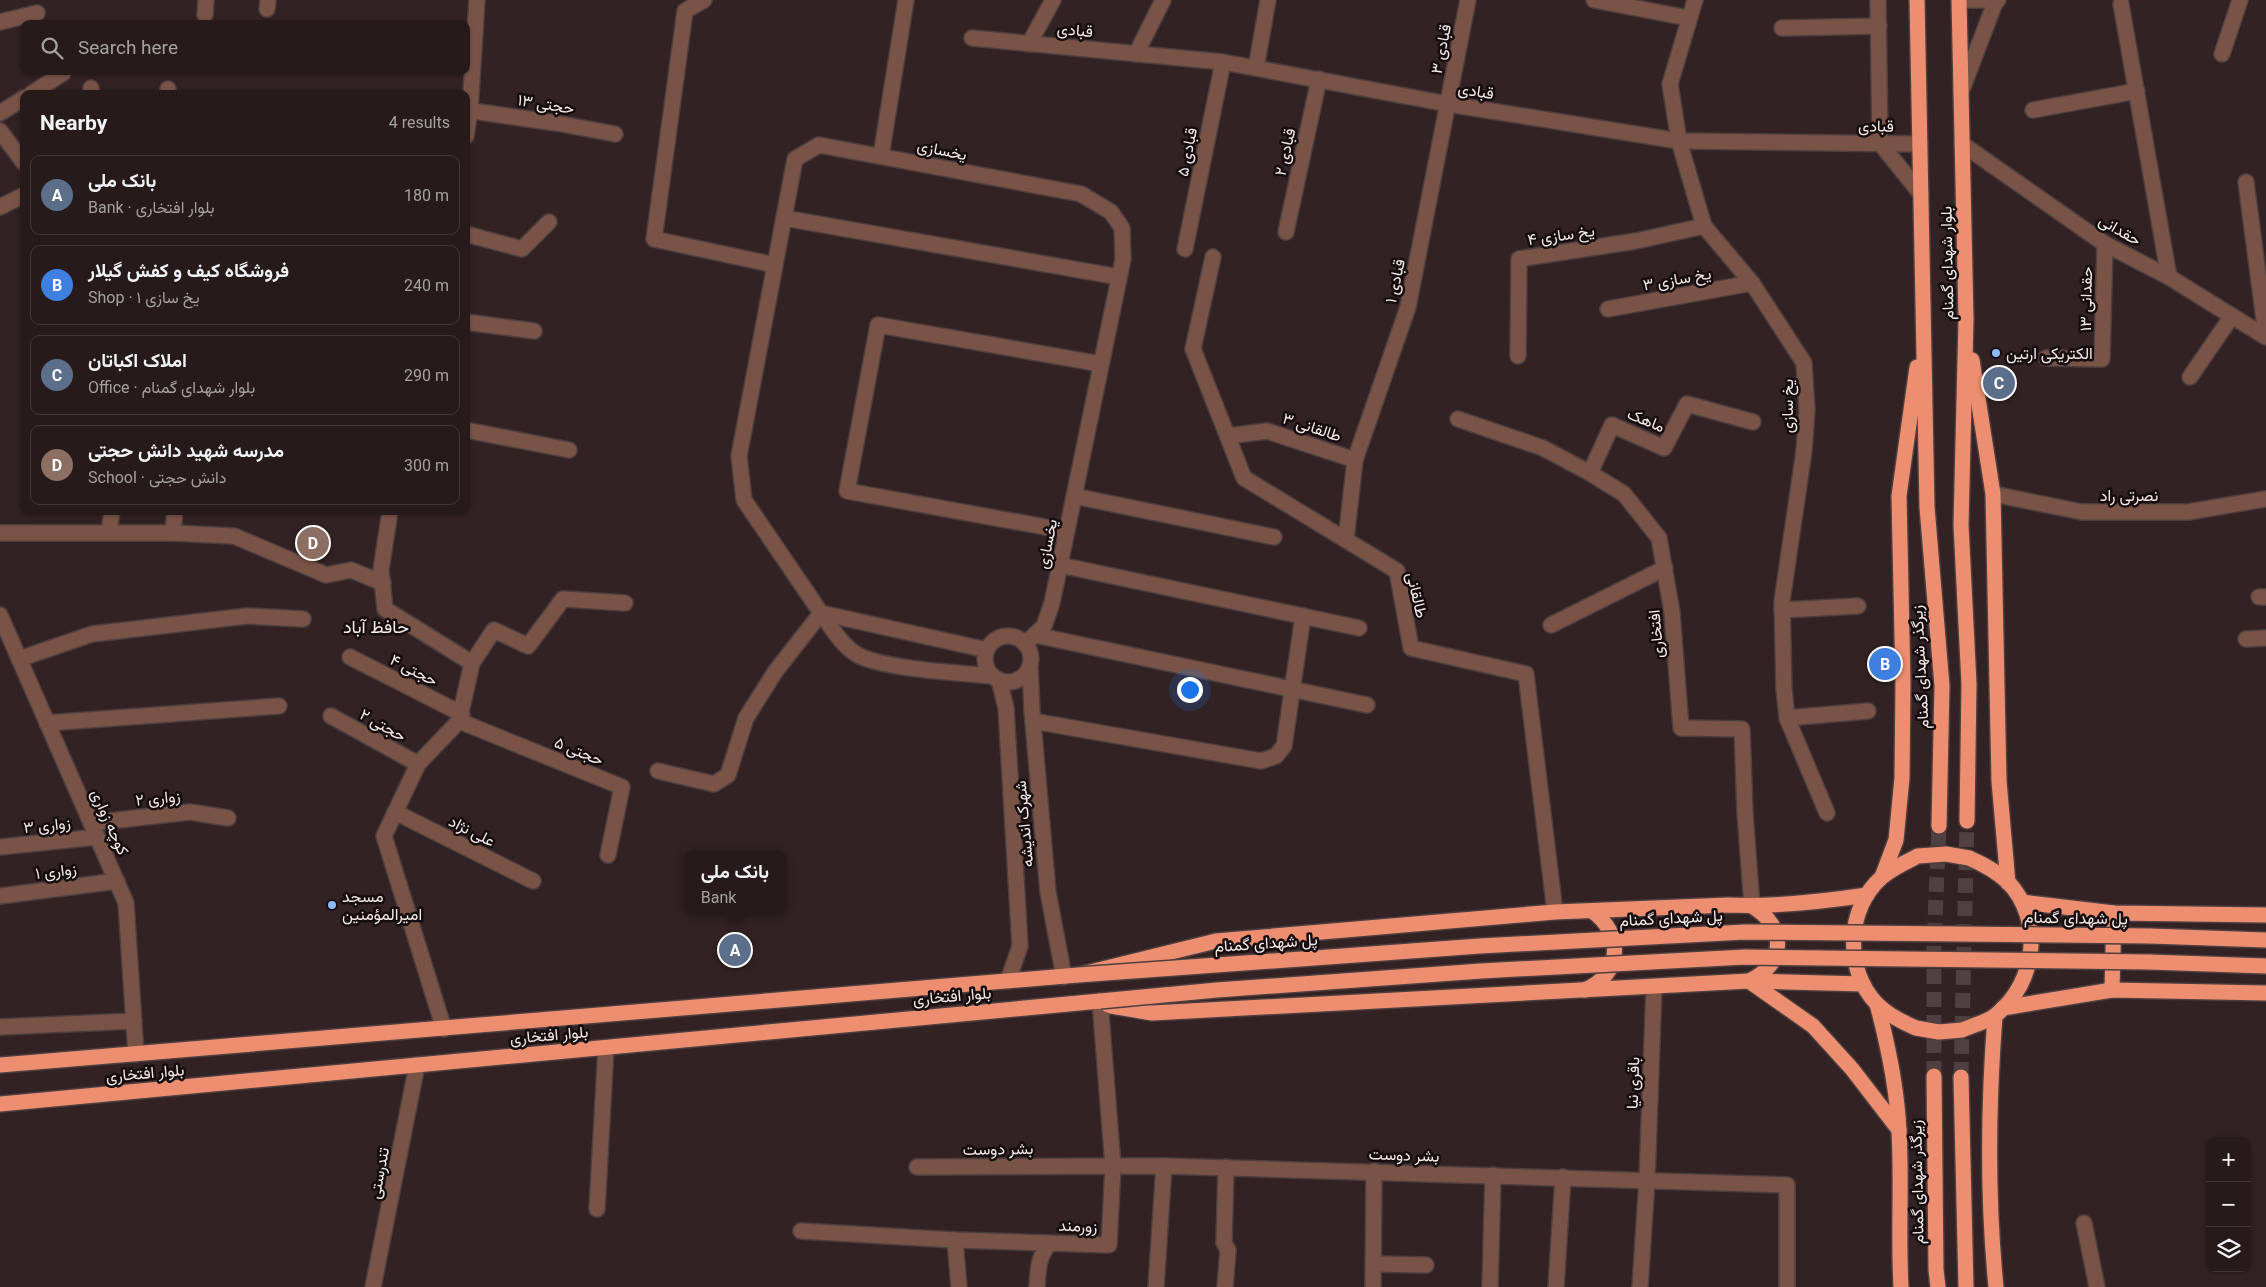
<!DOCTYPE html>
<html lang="en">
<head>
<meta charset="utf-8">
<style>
  body { margin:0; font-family:Roboto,Vazirmatn,sans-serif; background:#322727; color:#f1f3f6 }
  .controls { position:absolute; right:15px; bottom:15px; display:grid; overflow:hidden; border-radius:10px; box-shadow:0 1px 4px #0004 }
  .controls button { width:45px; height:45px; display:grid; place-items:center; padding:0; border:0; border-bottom:1px solid #423839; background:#261a1a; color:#f1f3f6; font:25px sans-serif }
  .you { position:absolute; left:1189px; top:689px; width:18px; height:18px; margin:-12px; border:4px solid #fff; border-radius:50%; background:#1a73e8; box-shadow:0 0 0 8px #1a73e833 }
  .badge { display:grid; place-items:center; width:32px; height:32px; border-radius:50%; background:#8bb9fc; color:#fff; font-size:16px; font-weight:700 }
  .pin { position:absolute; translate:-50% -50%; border:2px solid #fff; box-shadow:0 1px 5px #0006 }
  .popup { position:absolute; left:684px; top:850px; width:102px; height:65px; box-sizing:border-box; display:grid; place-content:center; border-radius:10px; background:#261a1a; filter:drop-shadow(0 1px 4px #0005); font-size:16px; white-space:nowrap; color:#a4a1a2 }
  .popup b { font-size:19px; color:#f1f3f6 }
  .popup::after { content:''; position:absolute; left:50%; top:100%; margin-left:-10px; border:10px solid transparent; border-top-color:#261a1a }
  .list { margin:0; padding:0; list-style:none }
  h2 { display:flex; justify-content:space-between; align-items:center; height:65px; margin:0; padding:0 20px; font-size:21px }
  h2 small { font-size:16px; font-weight:400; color:#a4a1a2 }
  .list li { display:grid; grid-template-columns:32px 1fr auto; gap:15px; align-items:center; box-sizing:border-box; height:80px; margin:0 10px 10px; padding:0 10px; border:1px solid #423839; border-radius:10px }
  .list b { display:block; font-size:19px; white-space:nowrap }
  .list p { margin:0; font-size:16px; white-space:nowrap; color:#a4a1a2 }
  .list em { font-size:16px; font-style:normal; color:#a4a1a2 }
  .icon { flex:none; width:28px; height:28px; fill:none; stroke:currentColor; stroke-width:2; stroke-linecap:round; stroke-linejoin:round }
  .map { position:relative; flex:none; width:2266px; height:1287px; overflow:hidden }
  .search { position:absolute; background:#261a1a; box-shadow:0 1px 4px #0004; left:20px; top:20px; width:450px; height:55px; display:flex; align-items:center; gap:12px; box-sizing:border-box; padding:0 18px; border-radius:10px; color:#a4a1a2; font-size:19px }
  .panel { position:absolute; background:#261a1a; box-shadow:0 1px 4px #0004; left:20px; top:90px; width:450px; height:425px; border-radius:10px }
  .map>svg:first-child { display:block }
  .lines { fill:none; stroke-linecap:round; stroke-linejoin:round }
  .highway-tunnel { stroke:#4f4041; stroke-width:15; stroke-dasharray:15 8; stroke-linecap:butt }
  .minor-casing { stroke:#4d3e3f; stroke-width:18 }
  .highway-casing { stroke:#4d3e3f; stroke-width:18 }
  .minor { stroke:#7a5347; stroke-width:15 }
  .highway { stroke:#ec8e6f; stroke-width:15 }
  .highway-bridge-casing { stroke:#4d3e3f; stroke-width:18; stroke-linecap:butt }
  .highway-bridge { stroke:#ec8e6f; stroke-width:15 }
  .poi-dot { fill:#8bb9fc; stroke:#150d0e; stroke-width:2 }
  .labels { text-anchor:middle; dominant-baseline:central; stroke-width:5; stroke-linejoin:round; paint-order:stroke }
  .street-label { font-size:16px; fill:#f5eaea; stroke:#150d0e }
  .poi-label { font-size:16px; fill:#f5eaea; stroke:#150d0e; text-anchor:start }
  .neighbourhood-label { font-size:18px; fill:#f5eaea; stroke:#150d0e }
</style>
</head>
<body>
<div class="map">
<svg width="2266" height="1287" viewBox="0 0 2266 1287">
  <rect width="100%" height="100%" fill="#322223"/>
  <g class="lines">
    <g class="highway-tunnel">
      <polyline points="1934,1076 1934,943 1939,826"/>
      <polyline points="1961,1077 1967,821"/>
    </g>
    <defs>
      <g id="minor">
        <polyline points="704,0 685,11 654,239 775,265"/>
        <polyline points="1594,0 1688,18"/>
        <polyline points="1695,0 1670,84 1679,141 1704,226 1752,283 1804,363 1807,410 1804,451 1782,601 1784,689 1787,718 1827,813"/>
        <polyline points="1878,0 1880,143 1921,194"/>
        <polyline points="1968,0 1998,0"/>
        <polyline points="2121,4 2169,277"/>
        <polyline points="267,9 268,0"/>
        <polyline points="205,15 206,0"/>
        <polyline points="0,22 37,13"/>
        <polyline points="1782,28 1879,26"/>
        <polyline points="972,38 1223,62 1448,104 1679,141 1920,144"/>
        <polyline points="1029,44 1053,0"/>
        <polyline points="1136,54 1163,0"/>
        <polyline points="2222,54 2240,0"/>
        <polyline points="1256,68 1268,0"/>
        <polyline points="91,88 91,94"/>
        <polyline points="168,89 168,94"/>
        <polyline points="1961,92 1996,0"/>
        <polyline points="31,94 63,73"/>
        <polyline points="466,110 556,123 615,134"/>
        <polyline points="2033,110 2137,91"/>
        <polyline points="0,113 24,98"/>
        <polyline points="0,131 24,163"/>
        <polyline points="466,136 470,110 477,0"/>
        <polyline points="1962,144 2105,244 2169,277 2266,337"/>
        <polyline points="881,156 906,0"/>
        <polyline points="2246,182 2266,335"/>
        <polyline points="0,207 24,195"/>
        <polyline points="784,218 1119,277"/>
        <polyline points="1286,232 1319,79"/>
        <polyline points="466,234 522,249 549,222"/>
        <polyline points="1185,249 1223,62"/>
        <polyline points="1213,257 1193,349 1244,478 1397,571 1411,648 1526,674 1555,912"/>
        <polyline points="1608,309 1752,283"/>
        <polyline points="466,322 534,331"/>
        <polyline points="1518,356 1519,259 1636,241 1704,226"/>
        <polyline points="2046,358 2102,359 2105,244"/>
        <polyline points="2190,377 2232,316"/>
        <polyline points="1458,419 1543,448 1590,473 1624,494 1659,538 1672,612 1681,728 1742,729 1745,813 1752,906"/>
        <polyline points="466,430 569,450"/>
        <polyline points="1228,436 1267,431 1355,460"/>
        <polyline points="1590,473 1612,425 1664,448 1687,404 1753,422"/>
        <polyline points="1993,494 2082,512 2188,512 2266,499"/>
        <polyline points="1074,496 1274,537"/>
        <polyline points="390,511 381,570 385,609 472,663 459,721 418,764 384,836 444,1029"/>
        <polyline points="1067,531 847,491 878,325 1101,364"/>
        <polyline points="109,532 112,511"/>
        <polyline points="0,533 173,533 234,536 326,575 351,570 383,583"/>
        <polyline points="173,533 175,511"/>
        <polyline points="1346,540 1355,460 1408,307 1468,0"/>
        <polyline points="1060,565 1359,628"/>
        <polyline points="2259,597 2266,597"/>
        <polyline points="1782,610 1858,606"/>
        <polyline points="0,615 126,903 136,1054"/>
        <polyline points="1551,625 1665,568"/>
        <polyline points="1035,635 1367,705"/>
        <circle cx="1008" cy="659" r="23"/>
        <polyline points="2246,639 2266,638"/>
        <path d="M987 650 821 613C831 627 841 644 856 654 880 669 961 673 993 676"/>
        <polyline points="350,657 462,714"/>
        <polyline points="19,659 92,634 247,616 303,619"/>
        <polyline points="472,663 494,630 528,646 563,599 625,603"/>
        <polyline points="1030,666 1032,711 1048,892 1064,977"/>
        <polyline points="999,680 1006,708 1020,946 1008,981"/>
        <polyline points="331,716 418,764"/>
        <polyline points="1787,718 1868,711"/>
        <polyline points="459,721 622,787 608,855"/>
        <polyline points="1033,721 1261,761 1276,756 1284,746 1303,616"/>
        <polyline points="47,723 279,706"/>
        <polyline points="658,771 714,784 728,775 746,718 775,672 821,613 744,500 739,456 795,159 819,145 1081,194 1111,212 1122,228 1123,259 1052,603 1044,626 1025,644"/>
        <polyline points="395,812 533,881"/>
        <polyline points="91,823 190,812 228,818"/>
        <polyline points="0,847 97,837"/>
        <polyline points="0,896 117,881"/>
        <polyline points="0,1027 134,1021"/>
        <polyline points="917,1167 1164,1166 1787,1185 1787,1287"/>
        <polyline points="597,1209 606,1048"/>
        <polyline points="2084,1223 2097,1287"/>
        <polyline points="801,1231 955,1240 1109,1245 1113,1166 1100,1001"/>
        <polyline points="955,1240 959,1287"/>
        <polyline points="1374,1264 1426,1265"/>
        <polyline points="373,1287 417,1065"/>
        <path d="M1037 1287C1038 1270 1038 1256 1050 1243"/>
        <polyline points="1156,1287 1164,1166"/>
        <polyline points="1225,1287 1228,1250 1224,1243 1226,1167"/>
        <polyline points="1373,1287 1374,1171"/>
        <polyline points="1490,1287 1493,1175"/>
        <polyline points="1556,1287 1563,1177"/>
        <polyline points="1640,1287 1647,1180 1654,987"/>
      </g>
      <g id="highway">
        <polyline points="1917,0 1927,507 1942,686 1939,826"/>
        <polyline points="1959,0 1966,319 1961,525 1969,684 1967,821"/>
        <polyline points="1972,360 1993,494 1999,781 2008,883"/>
        <polyline points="1882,877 1896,840 1902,778 1903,682 1899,496 1917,367"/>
        <polyline points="2022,902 2114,913 2266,915"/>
        <polyline points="2150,936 2266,940"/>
        <polyline points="2149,962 2266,966"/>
        <polyline points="1749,981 1813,1026 1852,1069 1899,1130"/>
        <path d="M1749 981C1786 964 1787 927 1752 906"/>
        <path d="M1585 990C1622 974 1624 934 1592 911"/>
        <polyline points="2112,990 2114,913"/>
        <path d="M1877 1004C1888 1045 1897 1087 1899 1131 1902 1183 1898 1235 1901 1287"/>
        <polyline points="2003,1008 2112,990 2266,993"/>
        <path d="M1995 1016C1988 1107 1987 1196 1996 1287"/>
        <path d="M1916 1028C1902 1022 1888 1015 1877 1004 1844 970 1846 908 1882 877 1893 868 1906 862 1918 856"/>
        <path d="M1962 1030C1973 1025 1988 1022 1997 1014 2036 982 2044 920 2008 882 1996 871 1983 864 1969 858"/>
        <path d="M0 1065 1078 975 1216 941 1555 912 1728 905C1774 907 1820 902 1867 895"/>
        <polyline points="1934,1076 1936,1270 1938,1287"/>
        <polyline points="1961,1077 1966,1287"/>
        <polyline points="0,1104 1100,1001 1111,1006 1152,1013 1749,981 1863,984"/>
      </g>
    </defs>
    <use href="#minor" class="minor-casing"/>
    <use href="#highway" class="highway-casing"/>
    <use href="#minor" class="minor"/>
    <use href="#highway" class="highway"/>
    <defs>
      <g id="highway-bridge">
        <polyline points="1918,856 1946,854 1969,858"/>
        <polyline points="1078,975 1480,946 1745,932 2150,936"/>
        <polyline points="1100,1001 1217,990 1481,971 1745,957 2149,962"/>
        <polyline points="1916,1028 1939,1032 1962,1030"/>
      </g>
    </defs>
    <use href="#highway-bridge" class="highway-bridge-casing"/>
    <use href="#highway-bridge" class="highway-bridge"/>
  </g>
  <g class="poi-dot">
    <circle cx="1996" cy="353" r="5"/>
    <circle cx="332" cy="905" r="5"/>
  </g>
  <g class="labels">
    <g class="street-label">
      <text transform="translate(1075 30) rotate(5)">قبادی</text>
      <text transform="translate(1441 49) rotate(-79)">قبادی ۳</text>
      <text transform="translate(1476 91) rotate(9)">قبادی</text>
      <text transform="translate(546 104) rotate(9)">حجتی ۱۳</text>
      <text transform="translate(1876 126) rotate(1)">قبادی</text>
      <text transform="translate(942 150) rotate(11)">یخسازی</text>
      <text transform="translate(1187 152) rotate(-79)">قبادی ۵</text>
      <text transform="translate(1285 152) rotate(-78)">قبادی ۲</text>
      <text transform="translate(2120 230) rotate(30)">حقدانی</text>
      <text transform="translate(1561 235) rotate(-8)">یخ سازی ۴</text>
      <text transform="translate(1947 263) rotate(-91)">بلوار شهدای گمنام</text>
      <text transform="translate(1677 279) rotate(-10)">یخ سازی ۳</text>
      <text transform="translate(1395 281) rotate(-78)">قبادی ۱</text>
      <text transform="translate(2086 299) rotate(-89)">حقدانی ۱۳</text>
      <text transform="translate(1787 406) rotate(-90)">یخ سازی</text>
      <text transform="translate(1646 420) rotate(22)">ماهک</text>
      <text transform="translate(1312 427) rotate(18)">طالقانی ۳</text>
      <text x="2129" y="495">نصرتی راد</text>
      <text transform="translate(1047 544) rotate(-79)">یخسازی</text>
      <text transform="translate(1417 595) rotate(77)">طالقانی</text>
      <text transform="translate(1656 634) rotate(-95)">افتخاری</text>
      <text transform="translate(1920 667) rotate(-93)">زیرگذر شهدای گمنام</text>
      <text transform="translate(414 670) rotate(27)">حجتی ۴</text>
      <text transform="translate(383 725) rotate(29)">حجتی ۲</text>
      <text transform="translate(579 751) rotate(22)">حجتی ۵</text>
      <text transform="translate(158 798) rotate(-6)">زواری ۲</text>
      <text transform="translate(110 822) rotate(66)">کوچه زواری</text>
      <text transform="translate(1024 824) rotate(-95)">شهرک اندیشه</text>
      <text transform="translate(47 825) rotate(-6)">زواری ۳</text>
      <text transform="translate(472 831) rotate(27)">علی نژاد</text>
      <text transform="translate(56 871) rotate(-7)">زواری ۱</text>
      <text transform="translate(1671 918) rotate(-3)">پل شهدای گمنام</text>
      <text transform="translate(2076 918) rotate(1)">پل شهدای گمنام</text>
      <text transform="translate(1266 943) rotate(-4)">پل شهدای گمنام</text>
      <text transform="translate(952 996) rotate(-5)">بلوار افتخاری</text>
      <text transform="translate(549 1035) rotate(-5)">بلوار افتخاری</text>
      <text transform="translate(145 1073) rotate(-5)">بلوار افتخاری</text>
      <text transform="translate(1633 1083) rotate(-88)">باقری نیا</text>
      <text transform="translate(998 1149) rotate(-1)">بشر دوست</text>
      <text transform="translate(1404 1155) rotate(2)">بشر دوست</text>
      <text transform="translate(379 1173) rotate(-79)">تندرستی</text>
      <text transform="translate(1917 1182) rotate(-91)">زیرگذر شهدای گمنام</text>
      <text transform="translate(1078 1226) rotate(2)">زورمند</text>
    </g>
    <g class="poi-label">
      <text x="2006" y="353">الکتریکی ارتین</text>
      <text x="342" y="896">مسجد<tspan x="342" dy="18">امیرالمؤمنین</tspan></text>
    </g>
    <g class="neighbourhood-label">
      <text x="376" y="626">حافظ آباد</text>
    </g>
  </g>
</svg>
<div class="controls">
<button>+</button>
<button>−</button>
<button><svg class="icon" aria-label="layers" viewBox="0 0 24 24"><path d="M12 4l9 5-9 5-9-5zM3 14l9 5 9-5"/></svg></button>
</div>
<div class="you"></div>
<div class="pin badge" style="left:735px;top:950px;background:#5c6f8a">A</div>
<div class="popup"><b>بانک ملی</b>Bank</div>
<div class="pin badge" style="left:1885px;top:664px;background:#3f7fe0">B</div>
<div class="pin badge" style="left:1999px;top:383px;background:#5c6f8a">C</div>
<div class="pin badge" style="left:313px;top:543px;background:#8d6e63">D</div>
<div class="search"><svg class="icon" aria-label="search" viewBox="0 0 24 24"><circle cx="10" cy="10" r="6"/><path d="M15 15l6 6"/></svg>Search here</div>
<section class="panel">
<h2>Nearby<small>4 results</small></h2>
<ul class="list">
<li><span class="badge" style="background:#5c6f8a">A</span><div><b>بانک ملی</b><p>Bank · بلوار افتخاری</p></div><em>180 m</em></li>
<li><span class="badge" style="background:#3f7fe0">B</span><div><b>فروشگاه کیف و کفش گیلار</b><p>Shop · یخ سازی ۱</p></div><em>240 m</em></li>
<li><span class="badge" style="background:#5c6f8a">C</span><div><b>املاک اکباتان</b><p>Office · بلوار شهدای گمنام</p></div><em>290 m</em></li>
<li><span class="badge" style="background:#8d6e63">D</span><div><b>مدرسه شهید دانش حجتی</b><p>School · دانش حجتی</p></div><em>300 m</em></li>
</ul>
</section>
</div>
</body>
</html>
